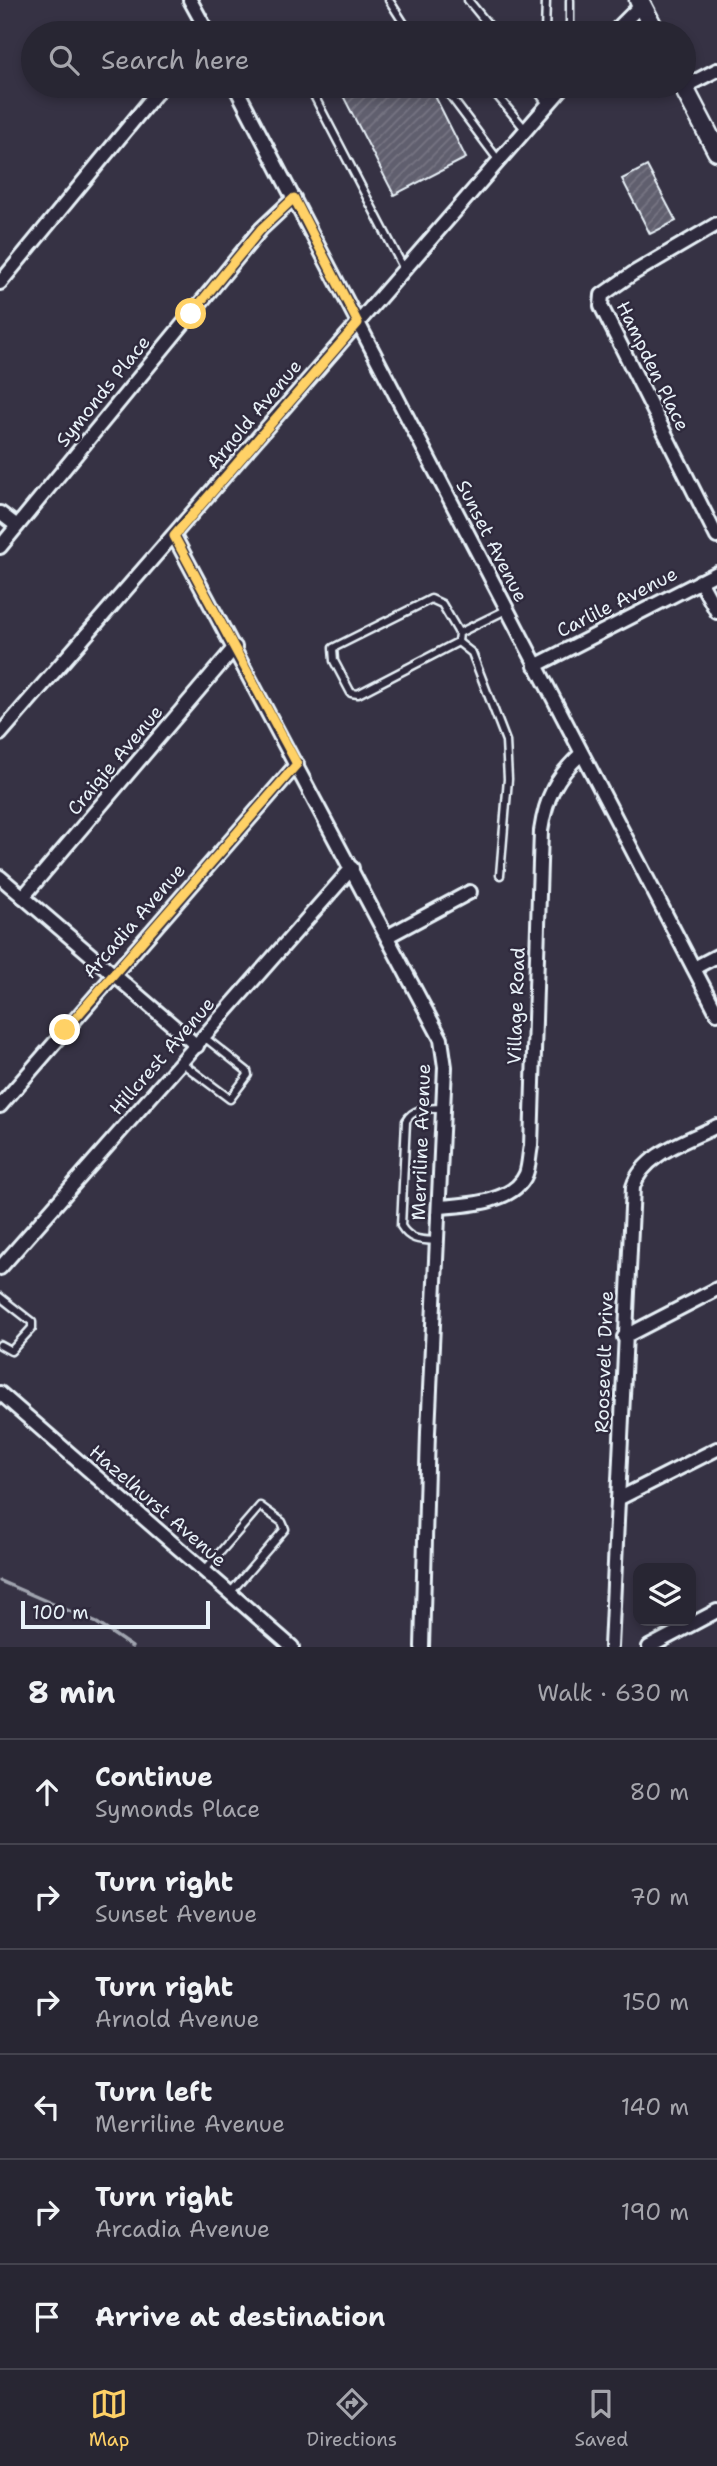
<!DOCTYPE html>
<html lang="en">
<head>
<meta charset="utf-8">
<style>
  body { margin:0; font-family:"Shantell Sans",sans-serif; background:#34323f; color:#f1f3f6 }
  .controls { position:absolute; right:21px; bottom:21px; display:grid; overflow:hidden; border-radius:14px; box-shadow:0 4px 10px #0003 }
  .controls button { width:63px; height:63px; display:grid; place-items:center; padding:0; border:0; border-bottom:2px solid #44434e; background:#282633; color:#f1f3f6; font:35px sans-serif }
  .scale { position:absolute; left:21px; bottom:18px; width:189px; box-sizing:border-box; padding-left:7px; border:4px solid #e8f1f8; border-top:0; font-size:19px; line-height:24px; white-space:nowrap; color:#e8f1f8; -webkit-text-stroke:5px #2f2a3d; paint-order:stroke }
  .stop { position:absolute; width:21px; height:21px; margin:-16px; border:5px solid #ffd166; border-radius:50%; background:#fff }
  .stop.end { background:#ffd166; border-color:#fff; box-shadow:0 2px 7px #0008 }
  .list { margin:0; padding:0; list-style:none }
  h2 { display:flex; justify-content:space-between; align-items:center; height:91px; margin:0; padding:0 28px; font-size:30px }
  h2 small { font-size:23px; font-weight:400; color:#a5a5ac }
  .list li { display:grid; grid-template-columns:46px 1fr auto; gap:21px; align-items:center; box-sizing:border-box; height:105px; padding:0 28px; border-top:2px solid #44434e }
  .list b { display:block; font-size:26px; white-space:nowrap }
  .list p { margin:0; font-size:23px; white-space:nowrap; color:#a5a5ac }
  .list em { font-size:23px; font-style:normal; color:#a5a5ac }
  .icon { flex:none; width:38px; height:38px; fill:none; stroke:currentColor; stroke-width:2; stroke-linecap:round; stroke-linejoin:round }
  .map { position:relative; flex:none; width:717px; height:1647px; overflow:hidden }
  .search { position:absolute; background:#282633; box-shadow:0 4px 10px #0003; left:21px; right:21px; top:21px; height:77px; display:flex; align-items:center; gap:18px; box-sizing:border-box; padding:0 24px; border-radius:38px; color:#a5a5ac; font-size:26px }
  .sheet { height:721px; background:#282633 }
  nav { display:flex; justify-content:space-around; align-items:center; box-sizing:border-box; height:98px; border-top:2px solid #44434e; background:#282633; font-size:19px; color:#a5a5ac }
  nav a { display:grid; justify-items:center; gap:4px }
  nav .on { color:#ffd166 }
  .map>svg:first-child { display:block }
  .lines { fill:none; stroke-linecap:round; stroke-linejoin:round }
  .stream { stroke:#a0a4af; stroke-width:3.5 }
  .building { fill:url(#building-hatch); stroke:#e8f1f8; stroke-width:2 }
  .lane-casing { stroke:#e8f1f8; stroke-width:11 }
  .street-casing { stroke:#e8f1f8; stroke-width:18 }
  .secondary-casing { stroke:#e8f1f8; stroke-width:23 }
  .lane { stroke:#2f2a3d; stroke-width:6 }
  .street { stroke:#2f2a3d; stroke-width:12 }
  .secondary { stroke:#2f2a3d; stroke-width:18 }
  .route { stroke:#ffd166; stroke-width:9 }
  .labels { text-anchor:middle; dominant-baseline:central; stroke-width:5; stroke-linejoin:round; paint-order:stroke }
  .street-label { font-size:19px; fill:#e8f1f8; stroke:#2f2a3d }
</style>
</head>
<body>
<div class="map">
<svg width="717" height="1647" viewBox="0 0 717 1647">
  <defs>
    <pattern id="building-hatch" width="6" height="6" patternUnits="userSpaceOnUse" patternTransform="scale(1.75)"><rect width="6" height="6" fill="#605e6e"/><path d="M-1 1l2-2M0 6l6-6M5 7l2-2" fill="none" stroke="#777683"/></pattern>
  </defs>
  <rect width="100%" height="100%" fill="#363244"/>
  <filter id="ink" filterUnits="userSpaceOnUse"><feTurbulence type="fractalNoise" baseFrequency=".0143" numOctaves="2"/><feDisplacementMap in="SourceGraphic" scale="14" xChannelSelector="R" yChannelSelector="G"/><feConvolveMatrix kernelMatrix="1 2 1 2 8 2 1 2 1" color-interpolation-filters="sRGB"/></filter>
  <g filter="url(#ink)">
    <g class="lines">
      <polyline class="stream" points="0,1581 97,1623 132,1647"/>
    </g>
    <g class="building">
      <polygon points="377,22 381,30 396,22 403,33 372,33 368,26"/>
      <polygon points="338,86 430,86 466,158 394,195"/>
      <polygon points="647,166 676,221 650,234 622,179"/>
    </g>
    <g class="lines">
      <defs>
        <g id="lane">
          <polyline points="389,0 410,33"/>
          <polyline points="468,0 495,33"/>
          <polyline points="545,33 546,0"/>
          <polyline points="570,33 570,0"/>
          <polyline points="309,86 404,269"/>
          <polyline points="443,86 499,161"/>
          <polyline points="534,86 547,104"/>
          <polyline points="494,92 525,129"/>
          <polyline points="459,633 458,642 358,694 351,693 334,661 333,648 431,599 442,604 459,633 506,610"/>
          <polyline points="458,642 472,653 506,741 508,779 500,875"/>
          <polyline points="182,1063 230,1099 248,1075 247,1071 204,1037"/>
          <path d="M438 1241C421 1240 410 1241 401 1226L406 1121C414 1107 428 1109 443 1108"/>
          <polyline points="0,1297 32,1322 32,1328 11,1351 0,1345"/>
          <polyline points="204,1571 260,1506 282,1522 285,1529 230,1593"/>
        </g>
        <g id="street">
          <polyline points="190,0 208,33"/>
          <polyline points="613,33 641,5"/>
          <polyline points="235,86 717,1013"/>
          <polyline points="684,87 717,70"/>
          <polyline points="717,224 632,274 602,295 601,306 717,537"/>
          <polyline points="0,283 162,86"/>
          <polyline points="0,513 17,526"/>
          <polyline points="174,536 441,1039 445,1067 428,1432 422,1647"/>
          <polyline points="0,547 261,229 294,198"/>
          <polyline points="700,581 717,612"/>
          <polyline points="535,666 717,573"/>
          <polyline points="0,734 564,86"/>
          <polyline points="0,877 197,1046"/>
          <polyline points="23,897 235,647"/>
          <polyline points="388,936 470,892"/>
          <polyline points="694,968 717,956"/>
          <polyline points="0,1106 297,764"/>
          <path d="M439 1207C466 1205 514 1203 526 1174 529 1166 529 1155 531 1146L541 831C546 797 556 777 581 754"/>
          <polyline points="0,1268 352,868"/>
          <polyline points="624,1337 717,1289"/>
          <polyline points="0,1393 292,1647"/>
          <polyline points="618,1499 717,1449"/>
          <path d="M611 1647 633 1187C643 1153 688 1141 717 1126"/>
          <polyline points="649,1647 717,1611"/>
        </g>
        <g id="secondary">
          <polyline points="639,0 656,33"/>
          <polyline points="683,86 717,151"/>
        </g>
      </defs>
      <use href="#lane" class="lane-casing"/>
      <use href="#street" class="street-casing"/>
      <use href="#secondary" class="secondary-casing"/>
      <use href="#lane" class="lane"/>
      <use href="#street" class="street"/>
      <use href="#secondary" class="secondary"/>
    </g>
  </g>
  <g class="lines" filter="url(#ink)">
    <polyline class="route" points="65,1030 297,764 174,536 358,323 294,198 261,229 191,314"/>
  </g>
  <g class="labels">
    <g class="street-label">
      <text transform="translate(653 366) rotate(64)">Hampden Place</text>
      <text transform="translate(103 391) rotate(-51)">Symonds Place</text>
      <text transform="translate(254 414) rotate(-50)">Arnold Avenue</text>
      <text transform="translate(492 541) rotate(63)">Sunset Avenue</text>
      <text transform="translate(617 602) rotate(-27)">Carlile Avenue</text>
      <text transform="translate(115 760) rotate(-50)">Craigie Avenue</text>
      <text transform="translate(134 921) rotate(-49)">Arcadia Avenue</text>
      <text transform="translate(516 1006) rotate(-88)">Village Road</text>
      <text transform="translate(162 1056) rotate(-49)">Hillcrest Avenue</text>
      <text transform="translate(421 1142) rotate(-88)">Merriline Avenue</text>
      <text transform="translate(604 1362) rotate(-88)">Roosevelt Drive</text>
      <text transform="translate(158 1506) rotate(41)">Hazelhurst Avenue</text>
    </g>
  </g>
</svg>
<div class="controls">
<button><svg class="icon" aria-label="layers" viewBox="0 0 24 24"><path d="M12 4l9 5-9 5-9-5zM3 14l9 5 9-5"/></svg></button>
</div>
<div class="scale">100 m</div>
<div class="stop" style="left:191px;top:314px"></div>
<div class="stop end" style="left:65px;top:1030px"></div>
<div class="search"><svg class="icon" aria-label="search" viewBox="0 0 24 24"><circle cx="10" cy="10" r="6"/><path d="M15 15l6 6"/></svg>Search here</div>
</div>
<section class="sheet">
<h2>8 min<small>Walk · 630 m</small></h2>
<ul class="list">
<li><svg class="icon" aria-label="ahead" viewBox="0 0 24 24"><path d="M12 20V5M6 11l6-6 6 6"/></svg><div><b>Continue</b><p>Symonds Place</p></div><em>80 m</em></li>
<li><svg class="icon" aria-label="right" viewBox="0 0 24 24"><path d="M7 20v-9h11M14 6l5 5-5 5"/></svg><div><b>Turn right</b><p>Sunset Avenue</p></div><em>70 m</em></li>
<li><svg class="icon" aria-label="right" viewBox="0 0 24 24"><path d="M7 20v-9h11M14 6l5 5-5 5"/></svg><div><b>Turn right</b><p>Arnold Avenue</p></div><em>150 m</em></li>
<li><svg class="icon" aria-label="left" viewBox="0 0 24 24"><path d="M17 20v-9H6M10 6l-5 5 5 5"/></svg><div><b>Turn left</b><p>Merriline Avenue</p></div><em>140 m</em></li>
<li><svg class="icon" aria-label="right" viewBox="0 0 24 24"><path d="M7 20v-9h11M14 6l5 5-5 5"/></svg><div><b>Turn right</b><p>Arcadia Avenue</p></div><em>190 m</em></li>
<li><svg class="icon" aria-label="arrive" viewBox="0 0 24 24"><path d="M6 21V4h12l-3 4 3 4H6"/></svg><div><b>Arrive at destination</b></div></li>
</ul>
</section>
<nav>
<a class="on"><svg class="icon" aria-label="map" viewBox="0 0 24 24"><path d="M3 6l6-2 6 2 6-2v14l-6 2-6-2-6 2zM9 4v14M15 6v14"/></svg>Map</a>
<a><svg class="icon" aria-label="directions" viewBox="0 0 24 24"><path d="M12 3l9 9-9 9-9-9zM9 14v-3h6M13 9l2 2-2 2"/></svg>Directions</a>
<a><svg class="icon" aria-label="saved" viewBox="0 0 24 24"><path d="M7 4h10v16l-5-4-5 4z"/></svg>Saved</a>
</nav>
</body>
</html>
